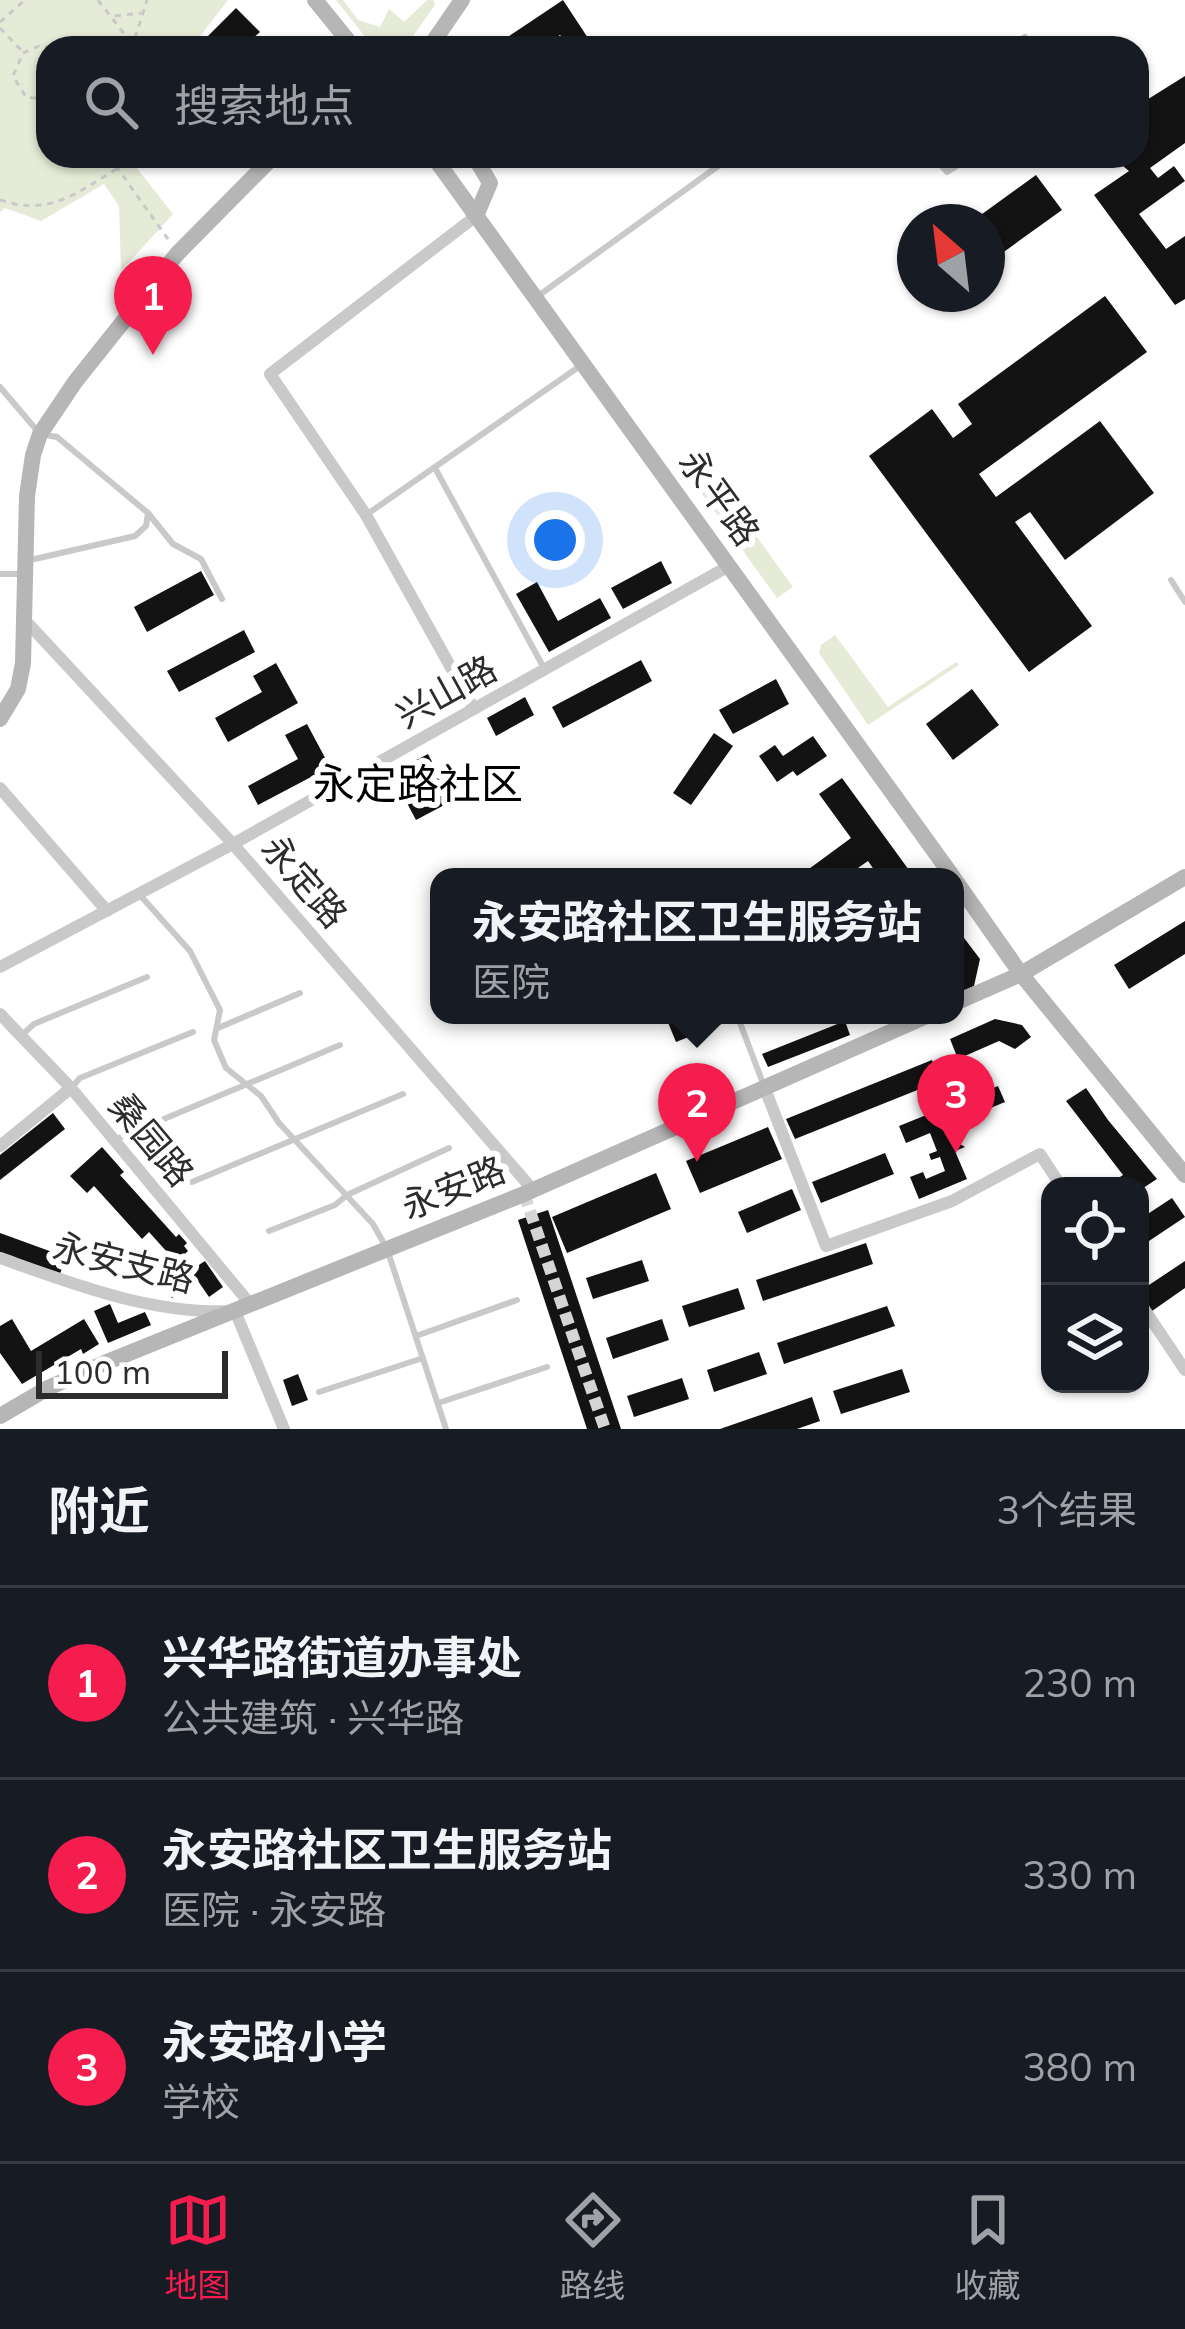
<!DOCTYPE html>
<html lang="zh">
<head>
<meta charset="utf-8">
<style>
  body { margin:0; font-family:Mulish,"Noto Sans SC",sans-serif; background:#242831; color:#f1f3f6 }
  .controls { position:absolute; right:36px; bottom:36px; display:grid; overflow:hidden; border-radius:24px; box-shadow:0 3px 9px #0004 }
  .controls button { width:108px; height:108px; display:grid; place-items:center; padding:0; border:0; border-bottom:3px solid #363941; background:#171b24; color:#f1f3f6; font:60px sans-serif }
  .compass { position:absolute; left:897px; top:204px; width:108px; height:108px; border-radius:50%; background:#171b24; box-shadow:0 3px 9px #0004; rotate:332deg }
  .scale { position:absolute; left:36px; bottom:30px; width:192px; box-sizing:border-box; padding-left:12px; border:6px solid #2c2c2c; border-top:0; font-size:33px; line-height:42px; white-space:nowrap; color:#2c2c2c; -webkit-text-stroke:9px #fff; paint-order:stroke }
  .you { position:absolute; left:555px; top:540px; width:42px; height:42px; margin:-30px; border:9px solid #fff; border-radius:50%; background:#1a73e8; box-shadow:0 0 0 18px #1a73e833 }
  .badge { display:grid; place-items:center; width:78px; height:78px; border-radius:50%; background:#f41d4e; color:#fff; font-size:39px; font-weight:700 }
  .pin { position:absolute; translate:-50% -99px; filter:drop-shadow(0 3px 6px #0008) }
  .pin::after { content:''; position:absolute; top:63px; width:42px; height:36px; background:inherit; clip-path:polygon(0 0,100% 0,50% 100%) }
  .popup { position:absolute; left:430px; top:868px; width:534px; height:156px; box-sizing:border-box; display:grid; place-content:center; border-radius:24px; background:#171b24; filter:drop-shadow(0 3px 9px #0005); font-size:39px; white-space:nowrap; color:#9ea1a6 }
  .popup b { font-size:45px; color:#f1f3f6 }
  .popup::after { content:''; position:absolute; left:50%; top:100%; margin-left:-24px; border:24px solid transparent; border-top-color:#171b24 }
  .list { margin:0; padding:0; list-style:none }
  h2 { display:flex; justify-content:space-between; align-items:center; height:156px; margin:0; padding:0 48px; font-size:51px }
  h2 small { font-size:39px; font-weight:400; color:#9ea1a6 }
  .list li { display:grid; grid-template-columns:78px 1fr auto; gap:36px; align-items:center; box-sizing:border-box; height:192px; padding:0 48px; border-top:3px solid #363941 }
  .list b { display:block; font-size:45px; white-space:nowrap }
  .list p { margin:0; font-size:39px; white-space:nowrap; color:#9ea1a6 }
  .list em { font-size:39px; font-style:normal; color:#9ea1a6 }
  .icon { flex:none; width:66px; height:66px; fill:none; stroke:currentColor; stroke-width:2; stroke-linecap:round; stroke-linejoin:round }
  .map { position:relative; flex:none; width:1185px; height:1429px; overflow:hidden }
  .search { position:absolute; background:#171b24; box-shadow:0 3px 9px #0004; left:36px; right:36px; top:36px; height:132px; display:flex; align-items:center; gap:30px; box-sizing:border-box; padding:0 42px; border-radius:36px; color:#9ea1a6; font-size:45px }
  .sheet { height:732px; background:#171b24 }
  nav { display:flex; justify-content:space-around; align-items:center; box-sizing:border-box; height:168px; border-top:3px solid #363941; background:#171b24; font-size:33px; color:#9ea1a6 }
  nav a { display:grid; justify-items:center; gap:6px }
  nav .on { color:#f41d4e }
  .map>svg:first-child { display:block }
  .green { fill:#e5ebd7 }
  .building { fill:#131313 }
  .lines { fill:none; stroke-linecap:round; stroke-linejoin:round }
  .street-tunnel { stroke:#d5d5d5; stroke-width:12; stroke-dasharray:12 6; stroke-linecap:butt }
  .path { stroke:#c9c9c9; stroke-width:3; stroke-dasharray:6 6; stroke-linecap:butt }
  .lane { stroke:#c9c9c9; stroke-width:6 }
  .street { stroke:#c9c9c9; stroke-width:12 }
  .secondary { stroke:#b6b6b6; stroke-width:16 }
  .labels { text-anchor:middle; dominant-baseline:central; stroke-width:12; stroke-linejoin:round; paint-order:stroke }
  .street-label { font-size:36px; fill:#2c2c2c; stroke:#fff }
  .quarter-label { font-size:42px; fill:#000; stroke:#fff }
</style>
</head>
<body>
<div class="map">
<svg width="1185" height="1429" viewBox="0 0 1185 1429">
  <rect width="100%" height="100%" fill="#fff"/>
  <g class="green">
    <polygon points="0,0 228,0 191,48 48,48 48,156 139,156 135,166 173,214 121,271 119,206 104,184 41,221 5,208 0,212"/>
    <polygon points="336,0 343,0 358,20 380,27 389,9 404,22 427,0 433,0 435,5 413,36 411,48 374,48"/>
    <polygon points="708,469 793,587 777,598 698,488"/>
    <polygon points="835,635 888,707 956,662 959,665 868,725 819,653 821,645"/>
  </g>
  <g class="building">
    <polygon points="563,0 588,38 573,48 560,35 540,48 491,48"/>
    <polygon points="236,8 260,32 242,48 196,48"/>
    <polygon points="1185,76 1185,143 1150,168 1158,178 1174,166 1185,181 1139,214 1166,249 1185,236 1185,299 1175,305 1094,195 1129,171 1111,156 1137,156 1137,106"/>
    <polygon points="1036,175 1062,210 987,264 987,222 971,222"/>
    <polygon points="1105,296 1147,352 979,474 996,497 1100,421 1154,493 1065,560 1030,512 1015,522 1092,626 1029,672 869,456 932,409 953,438 972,424 958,404"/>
    <polygon points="661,561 672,583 623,609 611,588"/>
    <polygon points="201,571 214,595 147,632 134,607"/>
    <polygon points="537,582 558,621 600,598 611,618 549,652 516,594"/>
    <polygon points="244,630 255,652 179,692 167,671"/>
    <polygon points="641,660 652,681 563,728 552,707"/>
    <polygon points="276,663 298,703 228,742 215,718 262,692 253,676"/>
    <polygon points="776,679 789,704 733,734 719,710"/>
    <polygon points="972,689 999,725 953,760 926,724"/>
    <polygon points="525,697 534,715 496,736 487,718"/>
    <polygon points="307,724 330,767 258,805 248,786 298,759 285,735"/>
    <polygon points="714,733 733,746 691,805 673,793"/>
    <polygon points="813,736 827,756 797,776 793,771 777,782 759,756 775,745 783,756"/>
    <polygon points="428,754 452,801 416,820 391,773"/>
    <polygon points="842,778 914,877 879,877 868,861 845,877 798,877 851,838 819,794"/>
    <polygon points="1185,921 1185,954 1129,989 1114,965"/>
    <polygon points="955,926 980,959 974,986 955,994"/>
    <polygon points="679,1015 727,1015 729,1021 676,1042 667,1020"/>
    <polygon points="995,1019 1022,1025 1031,1037 1015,1049 999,1041 958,1059 950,1039"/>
    <polygon points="845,1021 850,1035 768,1067 762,1054"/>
    <polygon points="932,1060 940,1081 795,1139 786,1119"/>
    <polygon points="998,1086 1005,1102 945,1127 953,1144 962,1140 960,1144 965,1147 955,1151 967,1179 919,1199 910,1177 923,1172 926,1179 945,1171 940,1157 931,1160 929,1154 937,1151 930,1133 906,1143 899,1126"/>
    <polygon points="1086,1088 1108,1120 1157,1179 1140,1190 1140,1186 1106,1186 1123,1175 1066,1101"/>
    <polygon points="53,1113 65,1129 0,1180 0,1155"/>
    <polygon points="768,1127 782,1159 700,1193 686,1161"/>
    <polygon points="102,1147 124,1172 120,1175 176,1237 179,1234 187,1243 184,1246 188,1251 176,1262 149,1232 142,1239 94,1186 87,1193 70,1176"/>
    <polygon points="885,1153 894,1174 821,1203 812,1182"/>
    <polygon points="656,1173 671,1209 567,1253 552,1217"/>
    <polygon points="792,1189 801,1210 747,1233 738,1212"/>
    <polygon points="1172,1198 1185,1217 1140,1247 1140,1219"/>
    <polygon points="548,1210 621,1429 587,1429 518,1220"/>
    <polygon points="0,1233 66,1257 60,1274 0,1252"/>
    <polygon points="866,1243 873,1264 763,1301 756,1280"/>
    <polygon points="642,1260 649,1281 593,1299 586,1278"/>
    <polygon points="205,1261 223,1287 209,1297 198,1281 172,1298 165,1287"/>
    <polygon points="1185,1261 1185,1288 1152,1311 1140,1291"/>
    <polygon points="738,1288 745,1309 689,1327 682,1306"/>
    <polygon points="110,1304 118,1323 145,1312 151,1325 108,1343 94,1311"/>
    <polygon points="887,1306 895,1326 784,1364 777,1343"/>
    <polygon points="12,1319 31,1351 84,1319 99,1344 83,1354 81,1349 22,1384 0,1353 0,1326"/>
    <polygon points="662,1319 669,1340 613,1359 606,1338"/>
    <polygon points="759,1352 767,1374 714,1392 707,1370"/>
    <polygon points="902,1369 910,1392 841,1414 833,1391"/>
    <polygon points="298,1374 308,1400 292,1406 283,1380"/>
    <polygon points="682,1378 689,1399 634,1417 627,1396"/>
    <polygon points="812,1397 820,1421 797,1429 720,1429"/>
  </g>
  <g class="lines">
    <polyline class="street-tunnel" points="524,1194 605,1429"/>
    <g class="path">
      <polyline points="98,0 125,35 135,40 136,48"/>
      <polyline points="115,16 141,13"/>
      <polyline points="0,22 25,0"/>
      <polyline points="0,28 22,51"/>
      <polyline points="135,38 147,0"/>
      <polyline points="48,100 26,97 13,76 23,53 39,46 49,48"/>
      <polyline points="109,156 170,242"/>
      <path d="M0 200C51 217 77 192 120 167L126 156"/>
    </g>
    <g class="lane">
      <polyline points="1010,48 1025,37"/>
      <polyline points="933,156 947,172 973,156"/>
      <polyline points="538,296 732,156"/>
      <polyline points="0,387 40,434 57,437 148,513 173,544 201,559 222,599"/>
      <polyline points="435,468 545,670"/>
      <polyline points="366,515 580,366"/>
      <polyline points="26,561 135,536 146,526 148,513"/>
      <polyline points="0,574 20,574"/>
      <polyline points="1171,580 1185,602"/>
      <polyline points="139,894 190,951 220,1010 214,1040 226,1068 261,1096 279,1123 373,1224 387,1249 446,1429"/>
      <polyline points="737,1015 764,1086"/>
      <polyline points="218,1028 300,993"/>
      <polyline points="23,1034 34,1024 147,977"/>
      <polyline points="73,1086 80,1078 193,1032"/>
      <polyline points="114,1140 340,1045"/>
      <polyline points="192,1182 403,1094"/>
      <polyline points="269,1231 335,1205 347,1195 449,1148"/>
      <polyline points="416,1336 517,1300"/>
      <polyline points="319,1392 423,1358"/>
      <polyline points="438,1403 547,1367"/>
    </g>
    <g class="street">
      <polyline points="24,619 233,844 533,1190"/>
      <polyline points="474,709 366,515 270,374 476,216"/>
      <polyline points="0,788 107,911"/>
      <polyline points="0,967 233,844 729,566"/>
      <polyline points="0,1014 71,1088 251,1305"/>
      <polyline points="765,1089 826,1246 952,1201 1040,1154 1061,1186"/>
      <polyline points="0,1146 71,1088"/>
      <path d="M0 1258C76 1285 153 1315 235 1311L284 1429"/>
      <polyline points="1140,1303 1185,1370"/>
    </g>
    <g class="secondary">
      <polyline points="315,0 354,48"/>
      <polyline points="429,48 462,0"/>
      <polyline points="433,156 953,877"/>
      <polyline points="474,156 490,183 476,216"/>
      <polyline points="0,719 18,689 23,663 27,496 33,455 40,434 75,382 177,254 274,156"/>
      <polyline points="955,880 1021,974 1185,1175"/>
      <polyline points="955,1003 1021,974 1185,877"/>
      <polyline points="0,1416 48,1388 107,1362 524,1194 929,1015"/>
    </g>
  </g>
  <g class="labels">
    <g class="street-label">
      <text transform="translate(720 497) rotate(54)">永平路</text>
      <text transform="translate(446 691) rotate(-29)">兴山路</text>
      <text transform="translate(305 881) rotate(49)">永定路</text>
      <text transform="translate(152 1139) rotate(50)">桑园路</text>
      <text transform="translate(453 1187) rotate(-22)">永安路</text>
      <text transform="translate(124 1262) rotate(14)">永安支路</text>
    </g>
    <g class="quarter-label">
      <text x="418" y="783">永定路社区</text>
    </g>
  </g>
</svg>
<div class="controls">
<button><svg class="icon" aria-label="locate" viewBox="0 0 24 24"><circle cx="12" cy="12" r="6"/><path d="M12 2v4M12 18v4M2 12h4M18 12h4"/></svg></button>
<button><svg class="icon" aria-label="layers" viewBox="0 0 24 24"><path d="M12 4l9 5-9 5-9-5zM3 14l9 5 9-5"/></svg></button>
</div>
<svg class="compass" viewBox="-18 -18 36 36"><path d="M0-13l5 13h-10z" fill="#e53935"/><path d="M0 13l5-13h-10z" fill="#9ea1a6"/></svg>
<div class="scale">100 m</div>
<div class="you"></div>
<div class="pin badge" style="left:153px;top:355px">1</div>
<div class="pin badge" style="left:697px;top:1162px">2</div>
<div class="popup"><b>永安路社区卫生服务站</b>医院</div>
<div class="pin badge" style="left:956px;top:1153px">3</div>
<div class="search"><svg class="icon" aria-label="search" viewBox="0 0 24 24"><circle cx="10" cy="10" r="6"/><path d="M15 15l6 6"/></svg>搜索地点</div>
</div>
<section class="sheet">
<h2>附近<small>3个结果</small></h2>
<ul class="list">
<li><span class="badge">1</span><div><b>兴华路街道办事处</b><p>公共建筑 · 兴华路</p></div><em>230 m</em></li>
<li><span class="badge">2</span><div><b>永安路社区卫生服务站</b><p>医院 · 永安路</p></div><em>330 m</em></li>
<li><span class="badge">3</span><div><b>永安路小学</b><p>学校</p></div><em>380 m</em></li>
</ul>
</section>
<nav>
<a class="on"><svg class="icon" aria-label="map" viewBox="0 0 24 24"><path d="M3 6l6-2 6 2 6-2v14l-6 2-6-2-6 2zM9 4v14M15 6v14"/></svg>地图</a>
<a><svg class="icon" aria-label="directions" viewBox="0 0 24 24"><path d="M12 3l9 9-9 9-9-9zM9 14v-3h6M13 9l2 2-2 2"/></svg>路线</a>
<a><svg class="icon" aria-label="saved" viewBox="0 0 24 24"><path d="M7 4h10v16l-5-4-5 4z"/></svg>收藏</a>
</nav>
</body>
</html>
